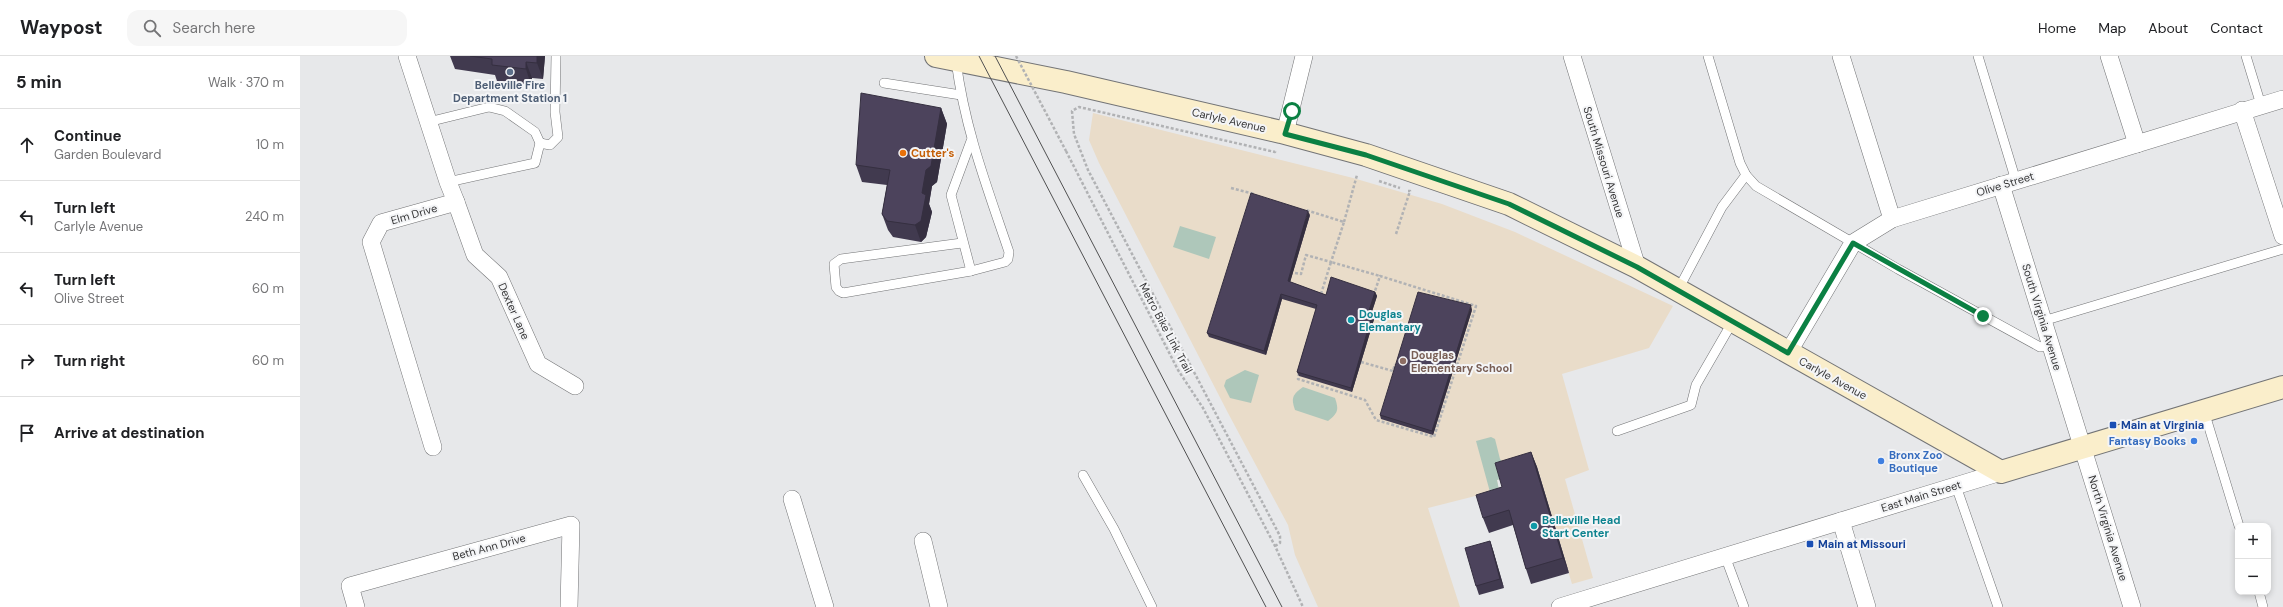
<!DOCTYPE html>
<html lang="en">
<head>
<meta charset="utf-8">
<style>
  body { margin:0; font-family:"DM Sans",sans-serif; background:#f6f6f6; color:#202124 }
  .controls { position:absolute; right:12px; bottom:12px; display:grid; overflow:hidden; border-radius:8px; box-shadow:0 2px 6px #0003 }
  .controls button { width:36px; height:36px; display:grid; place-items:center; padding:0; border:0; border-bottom:1px solid #e0e0e0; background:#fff; color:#202124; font:20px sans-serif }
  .stop { position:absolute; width:12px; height:12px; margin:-9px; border:3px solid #0b8043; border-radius:50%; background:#fff }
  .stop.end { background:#0b8043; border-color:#fff; box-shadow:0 1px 4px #0008 }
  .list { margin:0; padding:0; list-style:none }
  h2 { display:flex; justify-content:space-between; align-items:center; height:52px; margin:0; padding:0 16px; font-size:17px }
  h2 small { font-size:13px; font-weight:400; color:#757577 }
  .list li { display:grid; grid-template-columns:26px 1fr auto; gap:12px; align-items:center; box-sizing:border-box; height:72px; padding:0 16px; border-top:1px solid #e0e0e0 }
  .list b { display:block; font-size:15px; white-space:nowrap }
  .list p { margin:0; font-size:13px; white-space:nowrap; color:#757577 }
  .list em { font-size:13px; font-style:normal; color:#757577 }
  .icon { flex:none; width:22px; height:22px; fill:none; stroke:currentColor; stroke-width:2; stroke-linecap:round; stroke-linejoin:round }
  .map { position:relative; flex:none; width:1983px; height:551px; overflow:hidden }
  header { display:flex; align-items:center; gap:24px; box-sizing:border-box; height:56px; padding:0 20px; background:#fff; border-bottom:1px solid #e0e0e0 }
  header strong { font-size:19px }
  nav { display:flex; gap:22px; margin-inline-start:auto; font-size:14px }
  .search { width:280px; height:36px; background:#f6f6f6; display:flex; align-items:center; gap:10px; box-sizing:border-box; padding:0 14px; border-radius:12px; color:#757577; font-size:15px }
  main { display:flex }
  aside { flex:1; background:#fff }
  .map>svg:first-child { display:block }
  .education { fill:#e9dcc9 }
  .green { fill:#aec7ba }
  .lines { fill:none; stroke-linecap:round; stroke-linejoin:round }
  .service-casing { stroke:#737476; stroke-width:10 }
  .minor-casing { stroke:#737476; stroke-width:18 }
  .secondary-casing { stroke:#737476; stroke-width:24 }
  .path { stroke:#b1b2b4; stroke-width:2.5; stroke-dasharray:3 2; stroke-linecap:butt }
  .service { stroke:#fff; stroke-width:9 }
  .minor { stroke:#fff; stroke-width:17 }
  .secondary { stroke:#faeecb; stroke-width:22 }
  .tram { stroke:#505051; stroke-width:1 }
  .path-bridge { stroke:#b1b2b4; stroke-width:2.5; stroke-dasharray:3 2; stroke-linecap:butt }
  .wall { fill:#413a4f }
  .shaded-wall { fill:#352f40 }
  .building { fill:#4c435c; stroke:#352f40 }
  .route { stroke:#0b8043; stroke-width:5 }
  .service-dot { fill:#5c6f8a; stroke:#f4f5f7; stroke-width:1.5 }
  .food-dot { fill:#e8710a; stroke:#f4f5f7; stroke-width:1.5 }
  .culture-dot { fill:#0f9aa8; stroke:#f4f5f7; stroke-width:1.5 }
  .education-dot { fill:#8d6e63; stroke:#f4f5f7; stroke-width:1.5 }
  .transit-dot { fill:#1a4fb4; stroke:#f4f5f7; stroke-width:1.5 }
  .shop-dot { fill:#3f7fe0; stroke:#f4f5f7; stroke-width:1.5 }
  .labels { text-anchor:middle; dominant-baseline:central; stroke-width:4; stroke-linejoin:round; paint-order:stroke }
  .service-label { font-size:11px; font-weight:bold; fill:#4e5e75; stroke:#f4f5f7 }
  .street-label { font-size:11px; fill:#353536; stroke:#f4f5f7 }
  .food-label { font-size:11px; font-weight:bold; fill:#c56008; stroke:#f4f5f7; text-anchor:start }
  .culture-label { font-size:11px; font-weight:bold; fill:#0d838f; stroke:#f4f5f7; text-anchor:start }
  .education-label { font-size:11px; font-weight:bold; fill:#785e54; stroke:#f4f5f7; text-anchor:start }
  .transit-label { font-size:11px; font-weight:bold; fill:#164399; stroke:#f4f5f7; text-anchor:start }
  .shop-label { font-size:11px; font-weight:bold; fill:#366cbe; stroke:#f4f5f7; text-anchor:end }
</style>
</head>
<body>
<header>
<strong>Waypost</strong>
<div class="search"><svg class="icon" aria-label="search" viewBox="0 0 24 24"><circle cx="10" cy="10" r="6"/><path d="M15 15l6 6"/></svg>Search here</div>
<nav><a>Home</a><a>Map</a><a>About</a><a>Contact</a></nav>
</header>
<main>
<aside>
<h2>5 min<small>Walk · 370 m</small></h2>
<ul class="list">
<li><svg class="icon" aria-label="ahead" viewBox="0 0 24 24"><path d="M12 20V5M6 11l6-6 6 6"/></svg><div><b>Continue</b><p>Garden Boulevard</p></div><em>10 m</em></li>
<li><svg class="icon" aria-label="left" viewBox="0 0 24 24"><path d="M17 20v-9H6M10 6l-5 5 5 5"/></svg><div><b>Turn left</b><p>Carlyle Avenue</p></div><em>240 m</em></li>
<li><svg class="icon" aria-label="left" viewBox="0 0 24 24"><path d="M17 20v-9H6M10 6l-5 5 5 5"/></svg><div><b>Turn left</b><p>Olive Street</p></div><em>60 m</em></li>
<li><svg class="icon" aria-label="right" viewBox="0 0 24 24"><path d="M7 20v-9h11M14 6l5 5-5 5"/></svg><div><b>Turn right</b></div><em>60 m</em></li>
<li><svg class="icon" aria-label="arrive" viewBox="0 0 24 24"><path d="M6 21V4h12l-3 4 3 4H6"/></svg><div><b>Arrive at destination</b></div></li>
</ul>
</aside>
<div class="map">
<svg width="1983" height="551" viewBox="0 0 1983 551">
  <rect width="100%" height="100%" fill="#e7e8ea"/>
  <polygon class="education" points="793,57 1053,122 1142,148 1215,176 1373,250 1349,292 1262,318 1289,414 1265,423 1293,522 1272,528 1237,411 1197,424 1199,434 1128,452 1160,551 1018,551 995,499 988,469 928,357 799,107 789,84"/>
  <g class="green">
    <polygon points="880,170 916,181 909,203 873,191"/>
    <polygon points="945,314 959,319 951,347 930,342 924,330 926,324"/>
    <path d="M1003 331 1035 342C1039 354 1038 357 1028 365L995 354C991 342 992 339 1003 331Z"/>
    <polygon points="1191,381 1195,383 1200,403 1212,419 1197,424 1199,434 1190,436 1176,385"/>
  </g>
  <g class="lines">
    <defs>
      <g id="service">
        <polyline points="1408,0 1440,107 1446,119 1456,130 1598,213 1740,291 1751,290"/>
        <polyline points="1678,0 1716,125"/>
        <polyline points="1946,0 1961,49"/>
        <path d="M656 5C665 74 687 131 709 196L708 203 705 206 671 215 543 237 539 235 536 231 534 208 541 203 662 187"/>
        <polyline points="584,27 661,39"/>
        <polyline points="128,66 189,51 205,55 235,76 240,87"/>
        <polyline points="148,126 235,107 240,87 250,89 258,81 255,56 256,0"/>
        <polyline points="671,215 651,139 671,85"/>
        <polyline points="1378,234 1422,151 1446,119"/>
        <polyline points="1743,265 1983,193"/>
        <polyline points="1904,355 1939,470"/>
        <polyline points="1317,375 1391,349 1396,329 1433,265"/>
        <polyline points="783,419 814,473 852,551"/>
        <polyline points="1656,430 1698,551"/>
        <polyline points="1425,500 1444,551"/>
        <polyline points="1959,536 1963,551"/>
      </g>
      <g id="minor">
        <polyline points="107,0 148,126 156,146 81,167 71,186 133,391"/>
        <polyline points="1272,0 1337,211"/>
        <polyline points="1541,0 1592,163"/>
        <polyline points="1809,0 1837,88"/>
        <polyline points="1942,54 1983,180"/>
        <polyline points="985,77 1004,0"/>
        <polyline points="1701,129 1832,551"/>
        <polyline points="156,146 175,199 199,221 238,308 275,330"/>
        <polyline points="1488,297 1553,187 1592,163 1983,43"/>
        <polyline points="492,443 525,551"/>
        <polyline points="1541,465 1567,551"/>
        <polyline points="623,485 639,551"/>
        <polyline points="56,551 50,530 271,469 269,551"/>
        <polyline points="1260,551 1701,416"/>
      </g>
      <polyline id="secondary" points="636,0 766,26 981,76 1066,99 1209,148 1337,211 1701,416 1983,331"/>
    </defs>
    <use href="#service" class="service-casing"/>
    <use href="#minor" class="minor-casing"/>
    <use href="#secondary" class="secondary-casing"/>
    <g class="path">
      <polyline points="766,95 878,314 903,352 975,490 1003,551"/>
      <polyline points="1079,125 1100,132"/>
      <polyline points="931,132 954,138"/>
      <polyline points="1044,166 1057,119"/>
      <polyline points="1096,178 1110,135 1108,135"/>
      <polyline points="995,217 1001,218 1006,199 1031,206 1044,166 1006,154"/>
      <polyline points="1021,238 1031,206 1080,220"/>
      <polyline points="1061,306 1093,315 1095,308"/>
      <polyline points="999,317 998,323 1065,344 1076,364 1134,381 1176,250 1080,220 1074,238"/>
      <polyline points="975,490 980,487 980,480 788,114 774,78 772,55 779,51 975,96 976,94"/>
    </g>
    <use href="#service" class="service"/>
    <use href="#minor" class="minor"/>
    <use href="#secondary" class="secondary"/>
    <g class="tram">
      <polyline points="679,0 966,551"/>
      <polyline points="695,0 982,551"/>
    </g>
    <polyline class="path-bridge" points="716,0 766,95"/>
  </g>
  <g class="wall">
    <polygon points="150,0 245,0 243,23 232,22 231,29 197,25 195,19 155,13"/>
    <polygon points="641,52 647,68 637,126 632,130 629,148 632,156 626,181 621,186 593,181 588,174 582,158 587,129 562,126 556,109"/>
    <polygon points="1010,159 990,226 1026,239 1075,236 1077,240 1072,255 1073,256 1075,260 1052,336 999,320 997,316 1016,253 982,243 966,299 909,281 907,277"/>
    <polygon points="1172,254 1133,379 1081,363 1080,359"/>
    <polygon points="1231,396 1237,411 1269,517 1231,528 1226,513 1213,469 1189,477 1183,462 1202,431"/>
    <polygon points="1190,485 1193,494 1204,532 1179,539 1176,530"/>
  </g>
  <g class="shaded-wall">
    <polygon points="237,0 245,0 243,23 237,7"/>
    <polygon points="226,6 232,22 231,29 226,13"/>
    <polygon points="641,52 647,68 637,126 632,130 629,148 632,156 626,181 621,186 615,169 622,137 626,114"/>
    <polygon points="1008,155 1010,159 989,230 988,225"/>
    <polygon points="1075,236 1077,240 1071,259 1069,255"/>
    <polygon points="981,238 982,243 966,299 964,295"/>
    <polygon points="1171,249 1172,254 1133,379 1132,375"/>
    <polygon points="1073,256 1075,260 1052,336 1051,332"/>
    <polygon points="1231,396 1237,411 1269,517 1263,502"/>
    <polygon points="1190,485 1193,494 1204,532 1200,523"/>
  </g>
  <g class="building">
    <polygon points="170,0 237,0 237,7 226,6 226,13 192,9 192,3"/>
    <polygon points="561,37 641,52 631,110 626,114 622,137 626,139 621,165 615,169 587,165 582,158 590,114 556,109"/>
    <polygon points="951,137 1008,155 988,225 1026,239 1031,221 1075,236 1069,255 1073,256 1051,332 997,316 1017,249 981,238 964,295 907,277"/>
    <polygon points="1118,236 1171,249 1132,375 1080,359"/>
    <polygon points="1231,396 1263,502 1226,513 1209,454 1183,462 1176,439 1202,431 1195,407"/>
    <polygon points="1190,485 1200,523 1176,530 1165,492"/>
  </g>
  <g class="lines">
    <polyline class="route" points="992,55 985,78 1066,99 1209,148 1337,211 1488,297 1553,187 1683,260"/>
  </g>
  <circle class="service-dot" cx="210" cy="16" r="4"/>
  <circle class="food-dot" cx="603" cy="97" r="4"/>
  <g class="culture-dot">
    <circle cx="1051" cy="264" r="4"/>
    <circle cx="1234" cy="470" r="4"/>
  </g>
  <circle class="education-dot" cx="1103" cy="305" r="4"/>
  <g class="transit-dot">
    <rect x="1809" y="365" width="8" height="8" rx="2"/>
    <rect x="1506" y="484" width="8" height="8" rx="2"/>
  </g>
  <g class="shop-dot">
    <circle cx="1894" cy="385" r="4"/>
    <circle cx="1581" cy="405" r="4"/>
  </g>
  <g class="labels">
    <g class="service-label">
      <text x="210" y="29">Belleville Fire<tspan x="210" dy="13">Department Station 1</tspan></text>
    </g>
    <g class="street-label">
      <text transform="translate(929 64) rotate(13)">Carlyle Avenue</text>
      <text transform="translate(1304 106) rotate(73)">South Missouri Avenue</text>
      <text transform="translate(1705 128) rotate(-17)">Olive Street</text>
      <text transform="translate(114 158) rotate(-16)">Elm Drive</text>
      <text transform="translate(214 255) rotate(66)">Dexter Lane</text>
      <text transform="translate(1742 261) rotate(73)">South Virginia Avenue</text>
      <text transform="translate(866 272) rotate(62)">Metro Bike Link Trail</text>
      <text transform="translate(1533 322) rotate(29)">Carlyle Avenue</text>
      <text transform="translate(1621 440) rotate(-17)">East Main Street</text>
      <text transform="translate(1808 472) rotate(73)">North Virginia Avenue</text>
      <text transform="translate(189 491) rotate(-15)">Beth Ann Drive</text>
    </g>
    <g class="food-label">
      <text x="611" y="97">Cutter's</text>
    </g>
    <g class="culture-label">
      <text x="1059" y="258">Douglas<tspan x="1059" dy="13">Elemantary</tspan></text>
      <text x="1242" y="464">Belleville Head<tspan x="1242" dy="13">Start Center</tspan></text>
    </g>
    <g class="education-label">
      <text x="1111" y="299">Douglas<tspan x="1111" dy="13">Elementary School</tspan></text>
    </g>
    <g class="transit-label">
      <text x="1821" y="369">Main at Virginia</text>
      <text x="1518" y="488">Main at Missouri</text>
    </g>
    <g class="shop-label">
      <text x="1886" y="385">Fantasy Books</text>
      <text x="1589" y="399" text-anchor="start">Bronx Zoo<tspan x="1589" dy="13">Boutique</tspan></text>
    </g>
  </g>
</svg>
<div class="controls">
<button>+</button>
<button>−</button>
</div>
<div class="stop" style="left:992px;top:55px"></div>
<div class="stop end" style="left:1683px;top:260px"></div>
</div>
</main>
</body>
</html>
